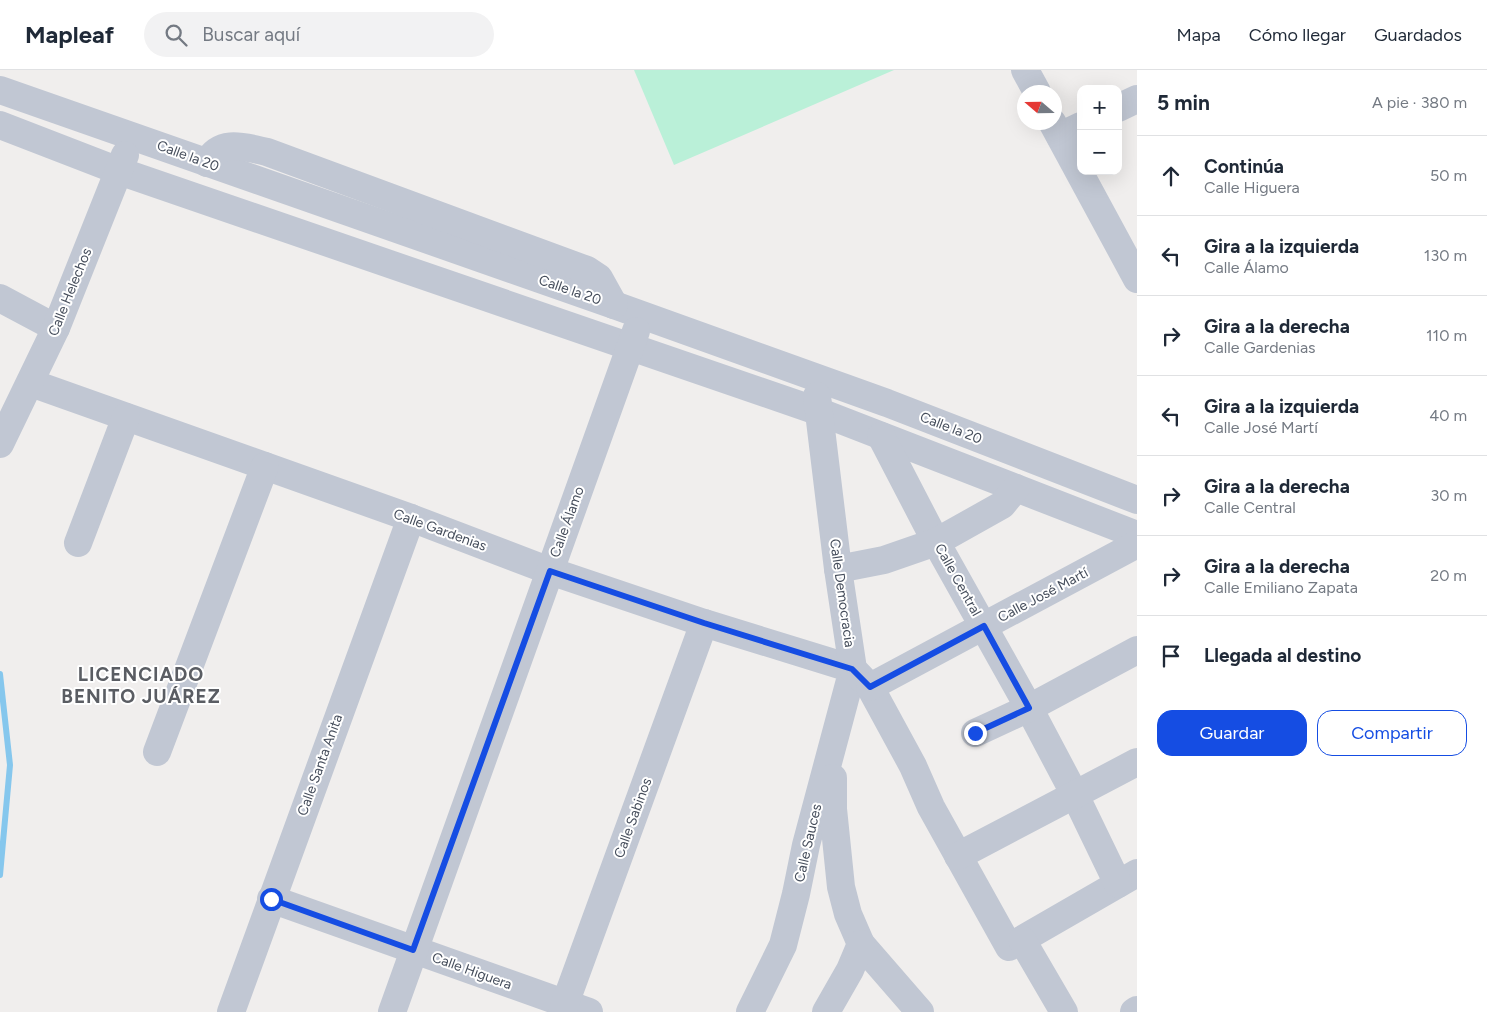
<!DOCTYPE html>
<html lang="es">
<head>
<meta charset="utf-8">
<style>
  body { margin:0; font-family:Figtree,sans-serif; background:#f2f2f3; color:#1f2937 }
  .controls { position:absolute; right:15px; top:15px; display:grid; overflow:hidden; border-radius:10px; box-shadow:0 5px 20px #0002 }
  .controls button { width:45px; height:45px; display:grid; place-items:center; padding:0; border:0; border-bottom:1px solid #e0e1e3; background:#fff; color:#1f2937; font:25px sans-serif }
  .compass { position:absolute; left:1017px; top:15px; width:45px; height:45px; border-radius:50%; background:#fff; box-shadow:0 5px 20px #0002; rotate:290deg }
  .stop { position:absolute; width:15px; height:15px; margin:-11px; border:4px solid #154de3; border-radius:50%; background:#fff }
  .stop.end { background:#154de3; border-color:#fff; box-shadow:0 1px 5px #0008 }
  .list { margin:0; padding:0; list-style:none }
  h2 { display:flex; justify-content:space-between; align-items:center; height:65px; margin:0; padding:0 20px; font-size:21px }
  h2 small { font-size:16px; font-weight:400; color:#747a83 }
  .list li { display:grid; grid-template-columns:32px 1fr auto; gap:15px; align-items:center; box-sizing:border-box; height:80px; padding:0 20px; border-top:1px solid #e0e1e3 }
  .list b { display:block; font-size:19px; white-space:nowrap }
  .list p { margin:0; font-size:16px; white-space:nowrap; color:#747a83 }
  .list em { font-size:16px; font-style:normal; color:#747a83 }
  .actions { display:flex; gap:10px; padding:15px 20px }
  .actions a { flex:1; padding:11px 0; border:1px solid #154de3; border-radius:15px; text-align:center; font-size:18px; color:#154de3 }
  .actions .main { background:#154de3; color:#fff }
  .icon { flex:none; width:28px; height:28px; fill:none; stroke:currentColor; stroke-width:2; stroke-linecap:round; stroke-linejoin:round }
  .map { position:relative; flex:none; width:1137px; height:942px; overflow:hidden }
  header { display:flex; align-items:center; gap:30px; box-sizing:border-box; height:70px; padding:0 25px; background:#fff; border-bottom:1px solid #e0e1e3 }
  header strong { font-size:24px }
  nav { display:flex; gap:28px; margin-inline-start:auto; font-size:18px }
  .search { width:350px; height:45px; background:#f2f2f3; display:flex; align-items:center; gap:12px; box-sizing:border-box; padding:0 18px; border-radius:28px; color:#747a83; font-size:19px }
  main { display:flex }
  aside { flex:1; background:#fff }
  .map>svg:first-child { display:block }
  .green { fill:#baf0d8 }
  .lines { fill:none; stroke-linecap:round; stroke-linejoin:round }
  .stream { stroke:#86c7ed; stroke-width:6 }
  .minor { stroke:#c1c7d3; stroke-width:28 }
  .route { stroke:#154de3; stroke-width:6 }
  .labels { text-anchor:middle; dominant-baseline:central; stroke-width:4; stroke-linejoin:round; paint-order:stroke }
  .street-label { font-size:14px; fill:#454d5b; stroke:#fff }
  .district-label { font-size:19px; font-weight:bold; letter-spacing:1px; fill:#5a5d63; stroke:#fff }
</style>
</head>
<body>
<header>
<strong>Mapleaf</strong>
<div class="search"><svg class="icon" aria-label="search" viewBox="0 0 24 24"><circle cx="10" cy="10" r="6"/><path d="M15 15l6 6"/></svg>Buscar aquí</div>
<nav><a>Mapa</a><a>Cómo llegar</a><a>Guardados</a></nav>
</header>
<main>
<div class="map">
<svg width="1137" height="942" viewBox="0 0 1137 942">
  <rect width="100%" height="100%" fill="#f0eeed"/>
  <polygon class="green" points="634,0 894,0 674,95"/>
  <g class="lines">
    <polyline class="stream" points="0,604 10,695 0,805"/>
    <g class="minor">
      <polyline points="1025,0 1037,22"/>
      <polyline points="0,20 614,235 887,333 1137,430"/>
      <polyline points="1118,38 1137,29"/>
      <polyline points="1052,52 1137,209"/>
      <polyline points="0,55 119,101 820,342 1137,465"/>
      <polyline points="1060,66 1081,56"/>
      <path d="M207 93C220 68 245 77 267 82L587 200 599 208 614 235"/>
      <polyline points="0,228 56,258"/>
      <polyline points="31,313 411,448 550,501 704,553 853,599 806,775 796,824 783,875 750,942"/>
      <polyline points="817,326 838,499 853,599 870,617 913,696 931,737 1009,877 1137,803"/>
      <polyline points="881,366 936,472 1029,638 1075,725 1118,814"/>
      <polyline points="0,374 56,258 125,85"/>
      <polyline points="78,473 126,347"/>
      <polyline points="838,499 884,490 936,472 1002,435 1016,418"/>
      <polyline points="870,617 1137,474"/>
      <polyline points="975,663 1029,638 1137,580"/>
      <polyline points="157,682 265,396"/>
      <polyline points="833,708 833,739 841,817 848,844 861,874 920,942"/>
      <polyline points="958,786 1137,692"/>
      <polyline points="271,829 589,942"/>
      <polyline points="1022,870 1064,942"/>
      <polyline points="231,942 411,448"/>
      <polyline points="392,942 636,261"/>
      <polyline points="562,942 704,553"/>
      <polyline points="826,942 850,900 861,874"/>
      <polyline points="1134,942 1137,940"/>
    </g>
  </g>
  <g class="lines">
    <polyline class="route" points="271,829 413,880 550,501 704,553 852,599 870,617 984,556 1029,638 975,663"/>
  </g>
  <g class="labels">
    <g class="street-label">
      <text transform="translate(188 86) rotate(20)">Calle la 20</text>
      <text transform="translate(570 220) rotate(19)">Calle la 20</text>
      <text transform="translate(70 222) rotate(-68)">Calle Helechos</text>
      <text transform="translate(951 358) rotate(21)">Calle la 20</text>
      <text transform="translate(567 452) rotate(-70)">Calle Álamo</text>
      <text transform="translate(440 460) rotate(20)">Calle Gardenias</text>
      <text transform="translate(958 510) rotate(61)">Calle Central</text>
      <text transform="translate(842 523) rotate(82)">Calle Democracia</text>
      <text transform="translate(1043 525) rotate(-28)">Calle José Martí</text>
      <text transform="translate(320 695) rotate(-70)">Calle Santa Anita</text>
      <text transform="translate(633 748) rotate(-70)">Calle Sabinos</text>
      <text transform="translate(808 773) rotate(-77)">Calle Sauces</text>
      <text transform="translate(472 901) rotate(20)">Calle Higuera</text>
    </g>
    <g class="district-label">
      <text x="141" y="604">LICENCIADO<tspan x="141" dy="22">BENITO JUÁREZ</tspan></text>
    </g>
  </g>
</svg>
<div class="controls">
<button>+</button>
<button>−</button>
</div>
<svg class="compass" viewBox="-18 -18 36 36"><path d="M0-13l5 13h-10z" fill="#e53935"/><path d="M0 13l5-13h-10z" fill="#747a83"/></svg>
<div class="stop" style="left:271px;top:829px"></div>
<div class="stop end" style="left:975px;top:663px"></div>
</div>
<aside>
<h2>5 min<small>A pie · 380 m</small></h2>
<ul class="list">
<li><svg class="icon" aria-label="ahead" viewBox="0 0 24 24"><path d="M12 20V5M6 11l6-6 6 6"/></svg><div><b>Continúa</b><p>Calle Higuera</p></div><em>50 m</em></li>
<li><svg class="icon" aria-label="left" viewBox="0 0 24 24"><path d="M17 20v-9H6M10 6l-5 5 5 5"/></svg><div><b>Gira a la izquierda</b><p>Calle Álamo</p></div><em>130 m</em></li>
<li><svg class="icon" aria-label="right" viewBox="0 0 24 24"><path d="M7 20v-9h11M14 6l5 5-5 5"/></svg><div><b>Gira a la derecha</b><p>Calle Gardenias</p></div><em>110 m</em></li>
<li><svg class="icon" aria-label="left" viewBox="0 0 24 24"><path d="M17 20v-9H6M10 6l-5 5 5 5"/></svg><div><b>Gira a la izquierda</b><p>Calle José Martí</p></div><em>40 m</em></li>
<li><svg class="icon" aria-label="right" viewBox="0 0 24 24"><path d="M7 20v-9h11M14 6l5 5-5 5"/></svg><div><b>Gira a la derecha</b><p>Calle Central</p></div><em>30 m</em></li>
<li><svg class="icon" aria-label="right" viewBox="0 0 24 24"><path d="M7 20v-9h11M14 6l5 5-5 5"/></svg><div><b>Gira a la derecha</b><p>Calle Emiliano Zapata</p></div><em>20 m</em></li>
<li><svg class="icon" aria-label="arrive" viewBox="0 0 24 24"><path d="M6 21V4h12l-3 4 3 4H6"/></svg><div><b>Llegada al destino</b></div></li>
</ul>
<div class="actions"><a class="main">Guardar</a><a>Compartir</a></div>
</aside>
</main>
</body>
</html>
